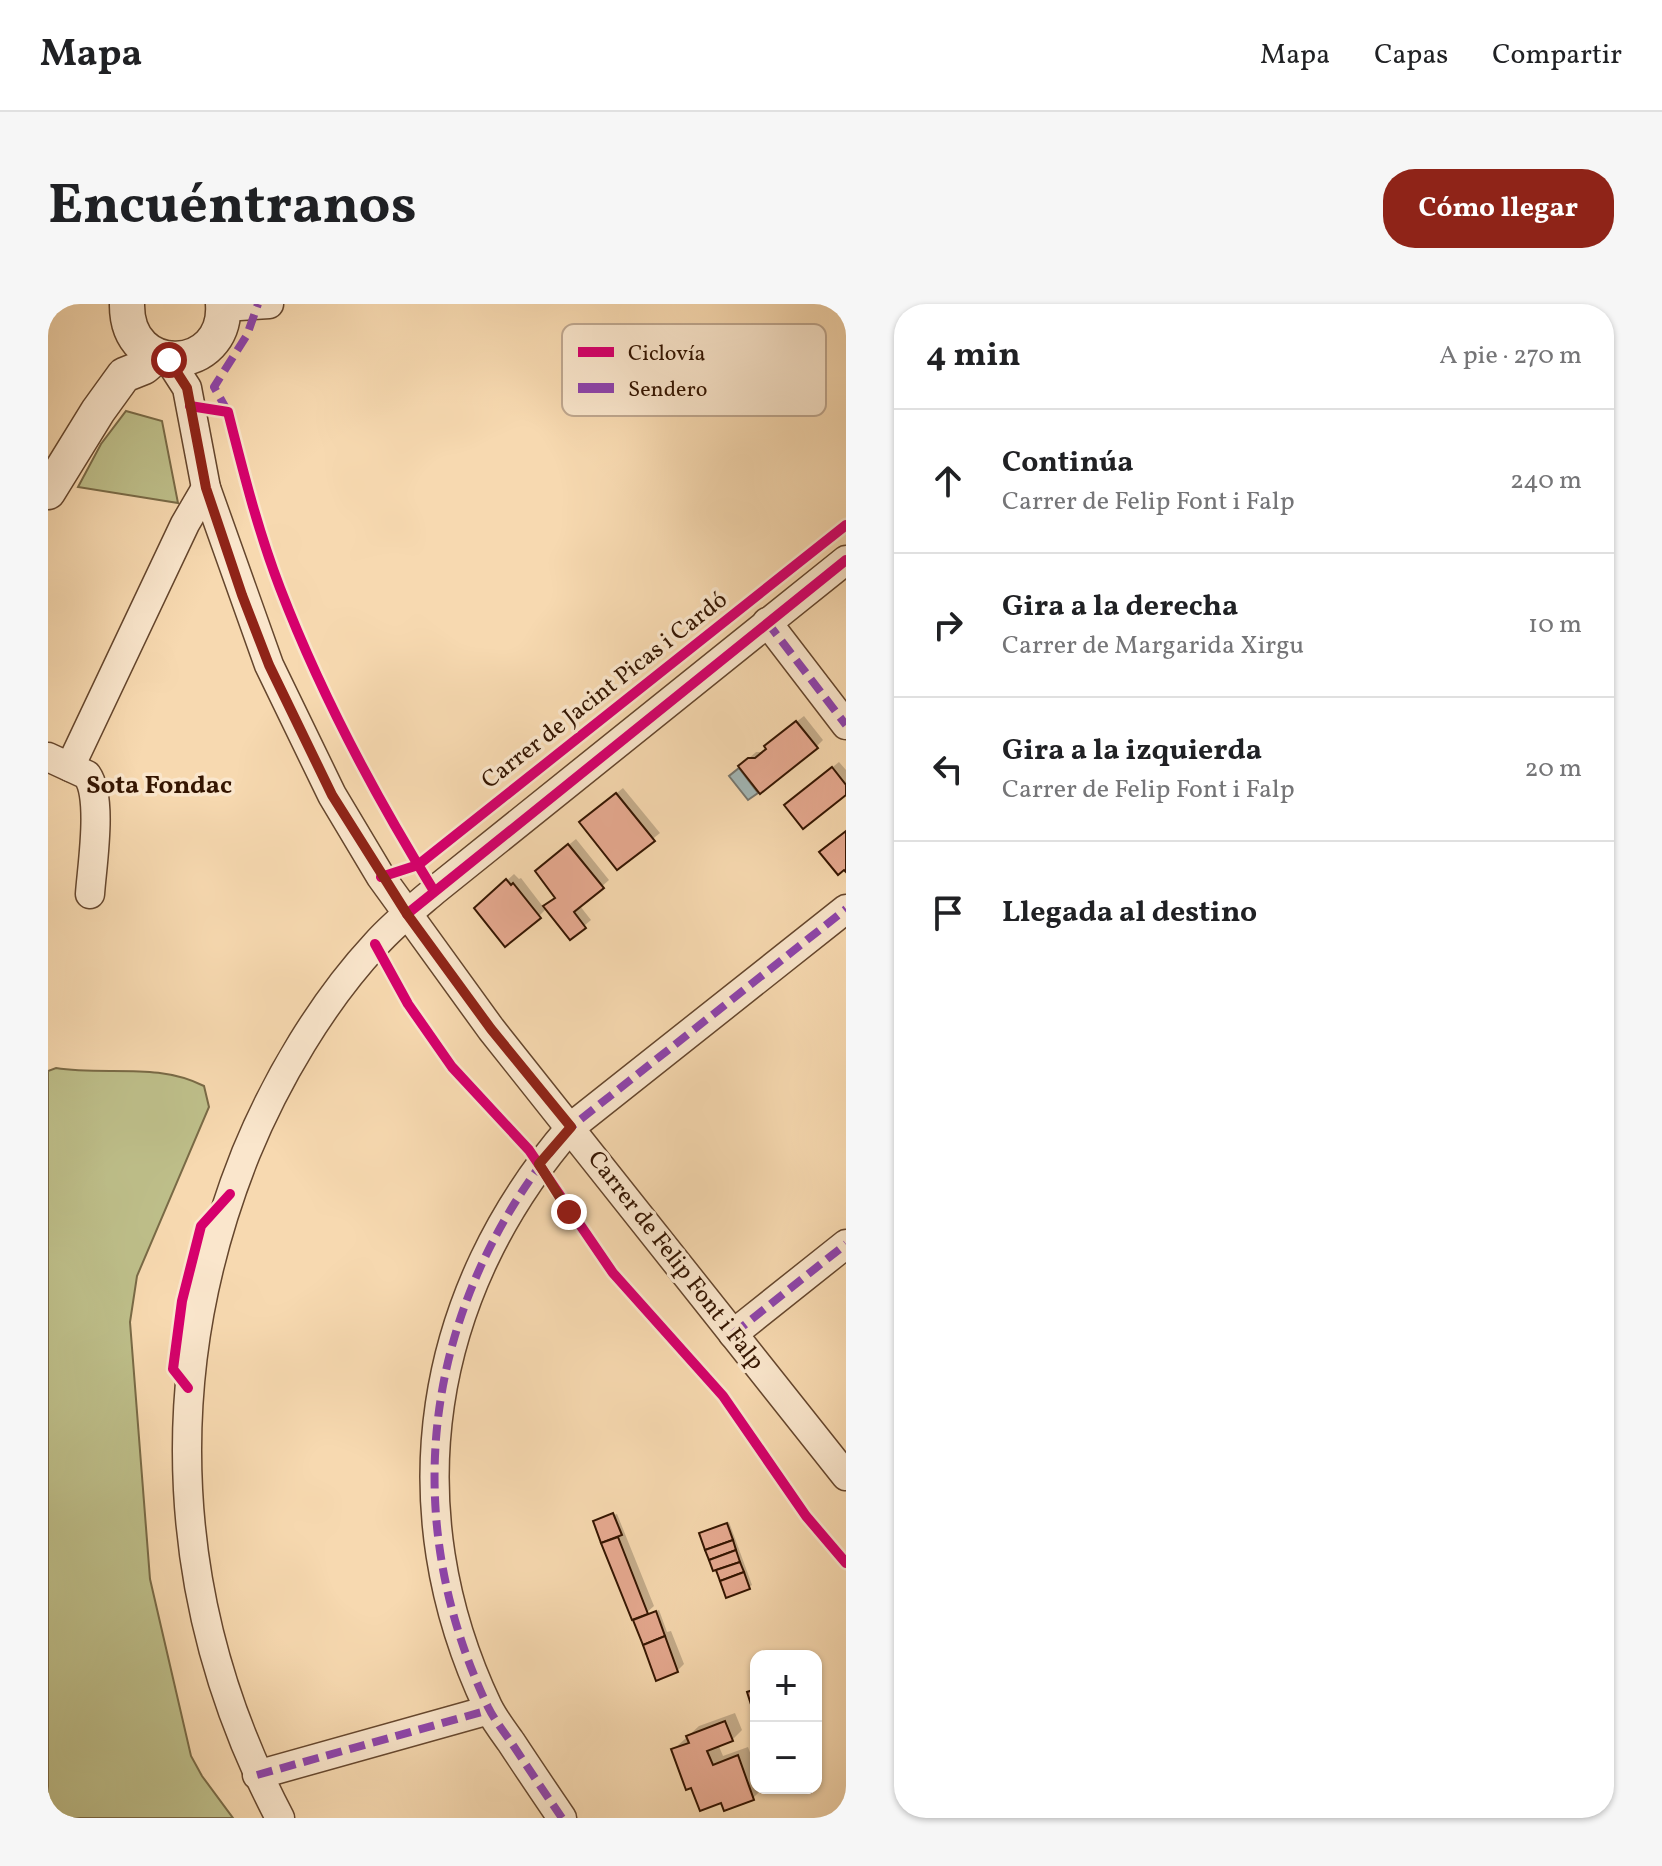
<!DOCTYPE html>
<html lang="es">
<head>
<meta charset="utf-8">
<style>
  body { margin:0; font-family:Vollkorn,serif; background:#f6f6f6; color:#202124 }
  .controls { position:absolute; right:24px; bottom:24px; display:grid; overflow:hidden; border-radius:16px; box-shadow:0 2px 6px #0004 }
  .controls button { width:72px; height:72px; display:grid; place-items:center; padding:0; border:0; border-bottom:2px solid #e0e0e0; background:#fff; color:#202124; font:40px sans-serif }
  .stop { position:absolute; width:24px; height:24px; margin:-18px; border:6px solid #8f2418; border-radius:50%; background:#fff }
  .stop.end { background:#8f2418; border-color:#fff; box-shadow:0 2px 8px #0008 }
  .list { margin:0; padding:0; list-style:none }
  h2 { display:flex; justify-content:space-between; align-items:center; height:104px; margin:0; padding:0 32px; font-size:34px }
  h2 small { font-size:26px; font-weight:400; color:#757577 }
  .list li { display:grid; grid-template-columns:52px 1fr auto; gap:24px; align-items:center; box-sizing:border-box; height:144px; padding:0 32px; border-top:2px solid #e0e0e0 }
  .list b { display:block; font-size:30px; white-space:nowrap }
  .list p { margin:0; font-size:26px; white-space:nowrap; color:#757577 }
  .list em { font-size:26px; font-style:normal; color:#757577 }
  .icon { flex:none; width:44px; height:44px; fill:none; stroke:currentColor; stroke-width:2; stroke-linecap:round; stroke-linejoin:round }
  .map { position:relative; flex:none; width:798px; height:1514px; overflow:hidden; border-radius:32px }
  header { display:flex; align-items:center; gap:48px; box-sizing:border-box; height:112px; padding:0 40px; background:#fff; border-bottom:2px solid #e0e0e0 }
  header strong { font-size:38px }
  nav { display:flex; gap:44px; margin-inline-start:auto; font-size:28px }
  .intro { display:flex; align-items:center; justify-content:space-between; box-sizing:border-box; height:192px; padding:0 48px }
  h1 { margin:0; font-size:56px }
  .button { padding:20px 36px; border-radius:32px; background:#8f2418; color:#fff; font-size:28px; font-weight:700 }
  main { display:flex; gap:48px; padding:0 48px }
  aside { flex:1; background:#fff; border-radius:32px; box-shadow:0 2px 6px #0004 }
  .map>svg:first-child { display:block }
  .green { fill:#bebf8a; stroke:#796a46; stroke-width:2 }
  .water { fill:#a2b7b7; stroke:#76766e; stroke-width:2 }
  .shadow { fill:#0003 }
  .building { fill:#e7aa91; stroke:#341501; stroke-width:2 }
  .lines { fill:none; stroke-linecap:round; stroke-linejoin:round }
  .minor-casing { stroke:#65462d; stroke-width:31 }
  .tertiary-casing { stroke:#65462d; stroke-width:37 }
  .minor { stroke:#fae6cc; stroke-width:28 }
  .tertiary { stroke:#fae6cc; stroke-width:34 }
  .quiet { stroke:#8e44ad; stroke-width:8; stroke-dasharray:16 8; stroke-linecap:butt }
  .cycleway-casing { stroke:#fae6cc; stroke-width:15 }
  .cycleway { stroke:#d6006c; stroke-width:10 }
  .route { stroke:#8f2418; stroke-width:10 }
  .labels { text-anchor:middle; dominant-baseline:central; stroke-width:7; stroke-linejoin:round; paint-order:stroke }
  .street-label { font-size:24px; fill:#341501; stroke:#fae6cc }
  .neighbourhood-label { font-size:26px; font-weight:bold; fill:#341501; stroke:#fae6cc }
  .key { fill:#fae6cc; stroke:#bfa78f; stroke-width:2 }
  .key-label { font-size:22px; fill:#341501 }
</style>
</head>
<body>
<header>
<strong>Mapa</strong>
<nav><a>Mapa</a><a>Capas</a><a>Compartir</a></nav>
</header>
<div class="intro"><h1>Encuéntranos</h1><a class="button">Cómo llegar</a></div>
<main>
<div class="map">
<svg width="798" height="1514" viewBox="0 0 798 1514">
  <rect width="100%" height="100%" fill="#f7d9b0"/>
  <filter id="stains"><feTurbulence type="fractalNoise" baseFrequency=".0025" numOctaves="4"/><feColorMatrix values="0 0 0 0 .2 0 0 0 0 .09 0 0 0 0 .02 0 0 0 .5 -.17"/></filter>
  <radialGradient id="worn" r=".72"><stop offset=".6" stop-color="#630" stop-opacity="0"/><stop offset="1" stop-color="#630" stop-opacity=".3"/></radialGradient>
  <g class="green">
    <polygon points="78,107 114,117 130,199 30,183 53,140"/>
    <path d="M8 764C58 772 109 758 156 782L161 803 89 972 82 1018 102 1275 143 1452 154 1472 185 1514H0V767Z"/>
  </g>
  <polygon class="water" points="691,464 710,489 700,496 681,472"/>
  <g class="shadow">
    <polygon points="756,412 775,436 768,443 699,456 708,448 715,448 725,436"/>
    <polygon points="791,458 798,466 798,488 745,495"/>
    <polygon points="575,484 612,529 569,564 540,512"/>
    <polygon points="528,535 561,576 532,602 543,616 523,633 499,604 491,612 429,604 466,570 471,575 473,574 496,604 509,593 496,561"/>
    <polygon points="569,1210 606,1302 596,1311 611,1306 619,1328 623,1327 636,1360 629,1367 609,1374 547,1218"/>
    <polygon points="681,1218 704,1281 701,1283 656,1227"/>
    <polygon points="687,1409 694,1426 684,1436 670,1440 675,1452 700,1443 708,1465 708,1484 715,1484 705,1494 674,1497 625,1446 651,1422"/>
  </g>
  <g class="building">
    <polygon points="748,417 770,444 712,490 690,462 700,454 707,454 718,445 716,442"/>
    <polygon points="784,463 798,481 798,491 755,525 736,501"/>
    <polygon points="568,489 607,537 569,566 531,518"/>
    <polygon points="798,527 798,568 796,566 790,571 771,548"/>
    <polygon points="520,540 556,584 526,608 538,624 522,636 495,602 507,594 487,567"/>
    <polygon points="458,575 463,581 465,579 493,614 457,643 426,604"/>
    <polygon points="565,1209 574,1231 553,1239 545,1217"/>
    <polygon points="679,1219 685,1236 657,1246 651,1229"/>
    <polygon points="570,1233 600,1310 584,1316 553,1239"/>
    <polygon points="685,1236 688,1246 661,1256 657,1246"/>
    <polygon points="688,1246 692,1258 665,1267 661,1256"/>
    <polygon points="692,1258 696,1268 672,1277 668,1266"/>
    <polygon points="696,1268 702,1285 678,1294 672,1277"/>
    <polygon points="608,1307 617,1332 595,1341 585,1316"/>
    <polygon points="617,1332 630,1368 608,1377 595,1341"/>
    <polygon points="708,1385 708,1409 706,1410 699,1388"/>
    <polygon points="677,1417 685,1437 659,1447 665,1461 690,1451 706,1496 676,1507 673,1499 652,1507 643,1484 638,1486 623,1445 641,1439 638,1432"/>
  </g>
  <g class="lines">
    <defs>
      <g id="minor">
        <polyline points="176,3 221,0"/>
        <polyline points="121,56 139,84 158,184 221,361 284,491 333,573 443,725 798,1172"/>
        <polyline points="719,318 798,421"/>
        <path d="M0 453 39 471C55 494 44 561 42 590"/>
        <polyline points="22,463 137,220 158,184"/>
        <polyline points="685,1030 798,940"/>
        <polyline points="209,1471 441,1406"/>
        <path d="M232 1514C121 1303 109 1071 198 849 228 776 274 698 328 640 346 620 366 604 386 587L798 256"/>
        <path d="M514 1514C497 1489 480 1464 463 1438 455 1427 446 1415 440 1403 345 1203 379 989 523 823L798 605"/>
      </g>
      <g id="tertiary">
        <path d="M79 0C78 76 180 70 175 0"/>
        <polyline points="0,188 50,107 76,71 96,63 109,52"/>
      </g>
    </defs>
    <use href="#minor" class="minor-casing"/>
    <use href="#tertiary" class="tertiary-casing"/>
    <use href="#minor" class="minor"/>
    <use href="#tertiary" class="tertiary"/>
    <g class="quiet">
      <polyline points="180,108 166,83 199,31 210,0"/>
      <polyline points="719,318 798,421"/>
      <polyline points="685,1030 798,940"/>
      <polyline points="209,1471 441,1406"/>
      <path d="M514 1514C497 1489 480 1464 463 1438 455 1427 446 1415 440 1403 345 1203 379 989 523 823L798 605"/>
    </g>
    <defs>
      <g id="cycleway">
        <path d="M142 102 180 108C195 167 210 227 232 284 273 391 326 490 386 587"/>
        <polyline points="333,573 370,561 798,221"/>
        <polyline points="359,610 798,256"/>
        <polyline points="327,640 360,700 404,763 481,846 565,969 675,1092 758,1212 798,1259"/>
        <polyline points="140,1084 125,1065 134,997 153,922 182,890"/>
      </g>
    </defs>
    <use href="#cycleway" class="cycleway-casing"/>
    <use href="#cycleway" class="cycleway"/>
  </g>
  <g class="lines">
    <polyline class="route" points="121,56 139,84 158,184 194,291 221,361 284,491 359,610 443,725 523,823 491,860 521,908"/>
  </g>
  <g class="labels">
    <g class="street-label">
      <text transform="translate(557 387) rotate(-38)">Carrer de Jacint Picas i Cardó</text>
      <text transform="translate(627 957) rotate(52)">Carrer de Felip Font i Falp</text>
    </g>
    <g class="neighbourhood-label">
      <text x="111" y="482">Sota Fondac</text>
    </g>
  </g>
  <rect x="514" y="20" width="264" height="92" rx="12" class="key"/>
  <rect x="530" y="43" width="36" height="10" fill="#d6006c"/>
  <rect x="530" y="79" width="36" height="10" fill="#8e44ad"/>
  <g class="key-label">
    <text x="580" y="56">Ciclovía</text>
    <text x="580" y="92">Sendero</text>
  </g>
  <rect width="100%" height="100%" filter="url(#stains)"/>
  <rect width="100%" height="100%" fill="url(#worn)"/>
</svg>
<div class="controls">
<button>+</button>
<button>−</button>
</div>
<div class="stop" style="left:121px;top:56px"></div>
<div class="stop end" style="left:521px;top:908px"></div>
</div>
<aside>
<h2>4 min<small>A pie · 270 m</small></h2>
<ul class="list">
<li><svg class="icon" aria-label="ahead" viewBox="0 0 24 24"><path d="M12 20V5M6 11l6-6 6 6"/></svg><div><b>Continúa</b><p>Carrer de Felip Font i Falp</p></div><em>240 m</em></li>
<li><svg class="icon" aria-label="right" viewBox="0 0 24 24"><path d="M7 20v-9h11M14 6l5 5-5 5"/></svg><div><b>Gira a la derecha</b><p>Carrer de Margarida Xirgu</p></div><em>10 m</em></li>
<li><svg class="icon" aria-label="left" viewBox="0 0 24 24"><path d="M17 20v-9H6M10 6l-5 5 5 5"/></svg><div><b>Gira a la izquierda</b><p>Carrer de Felip Font i Falp</p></div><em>20 m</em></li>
<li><svg class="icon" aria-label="arrive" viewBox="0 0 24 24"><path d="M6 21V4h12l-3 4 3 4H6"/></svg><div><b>Llegada al destino</b></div></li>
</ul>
</aside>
</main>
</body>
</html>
